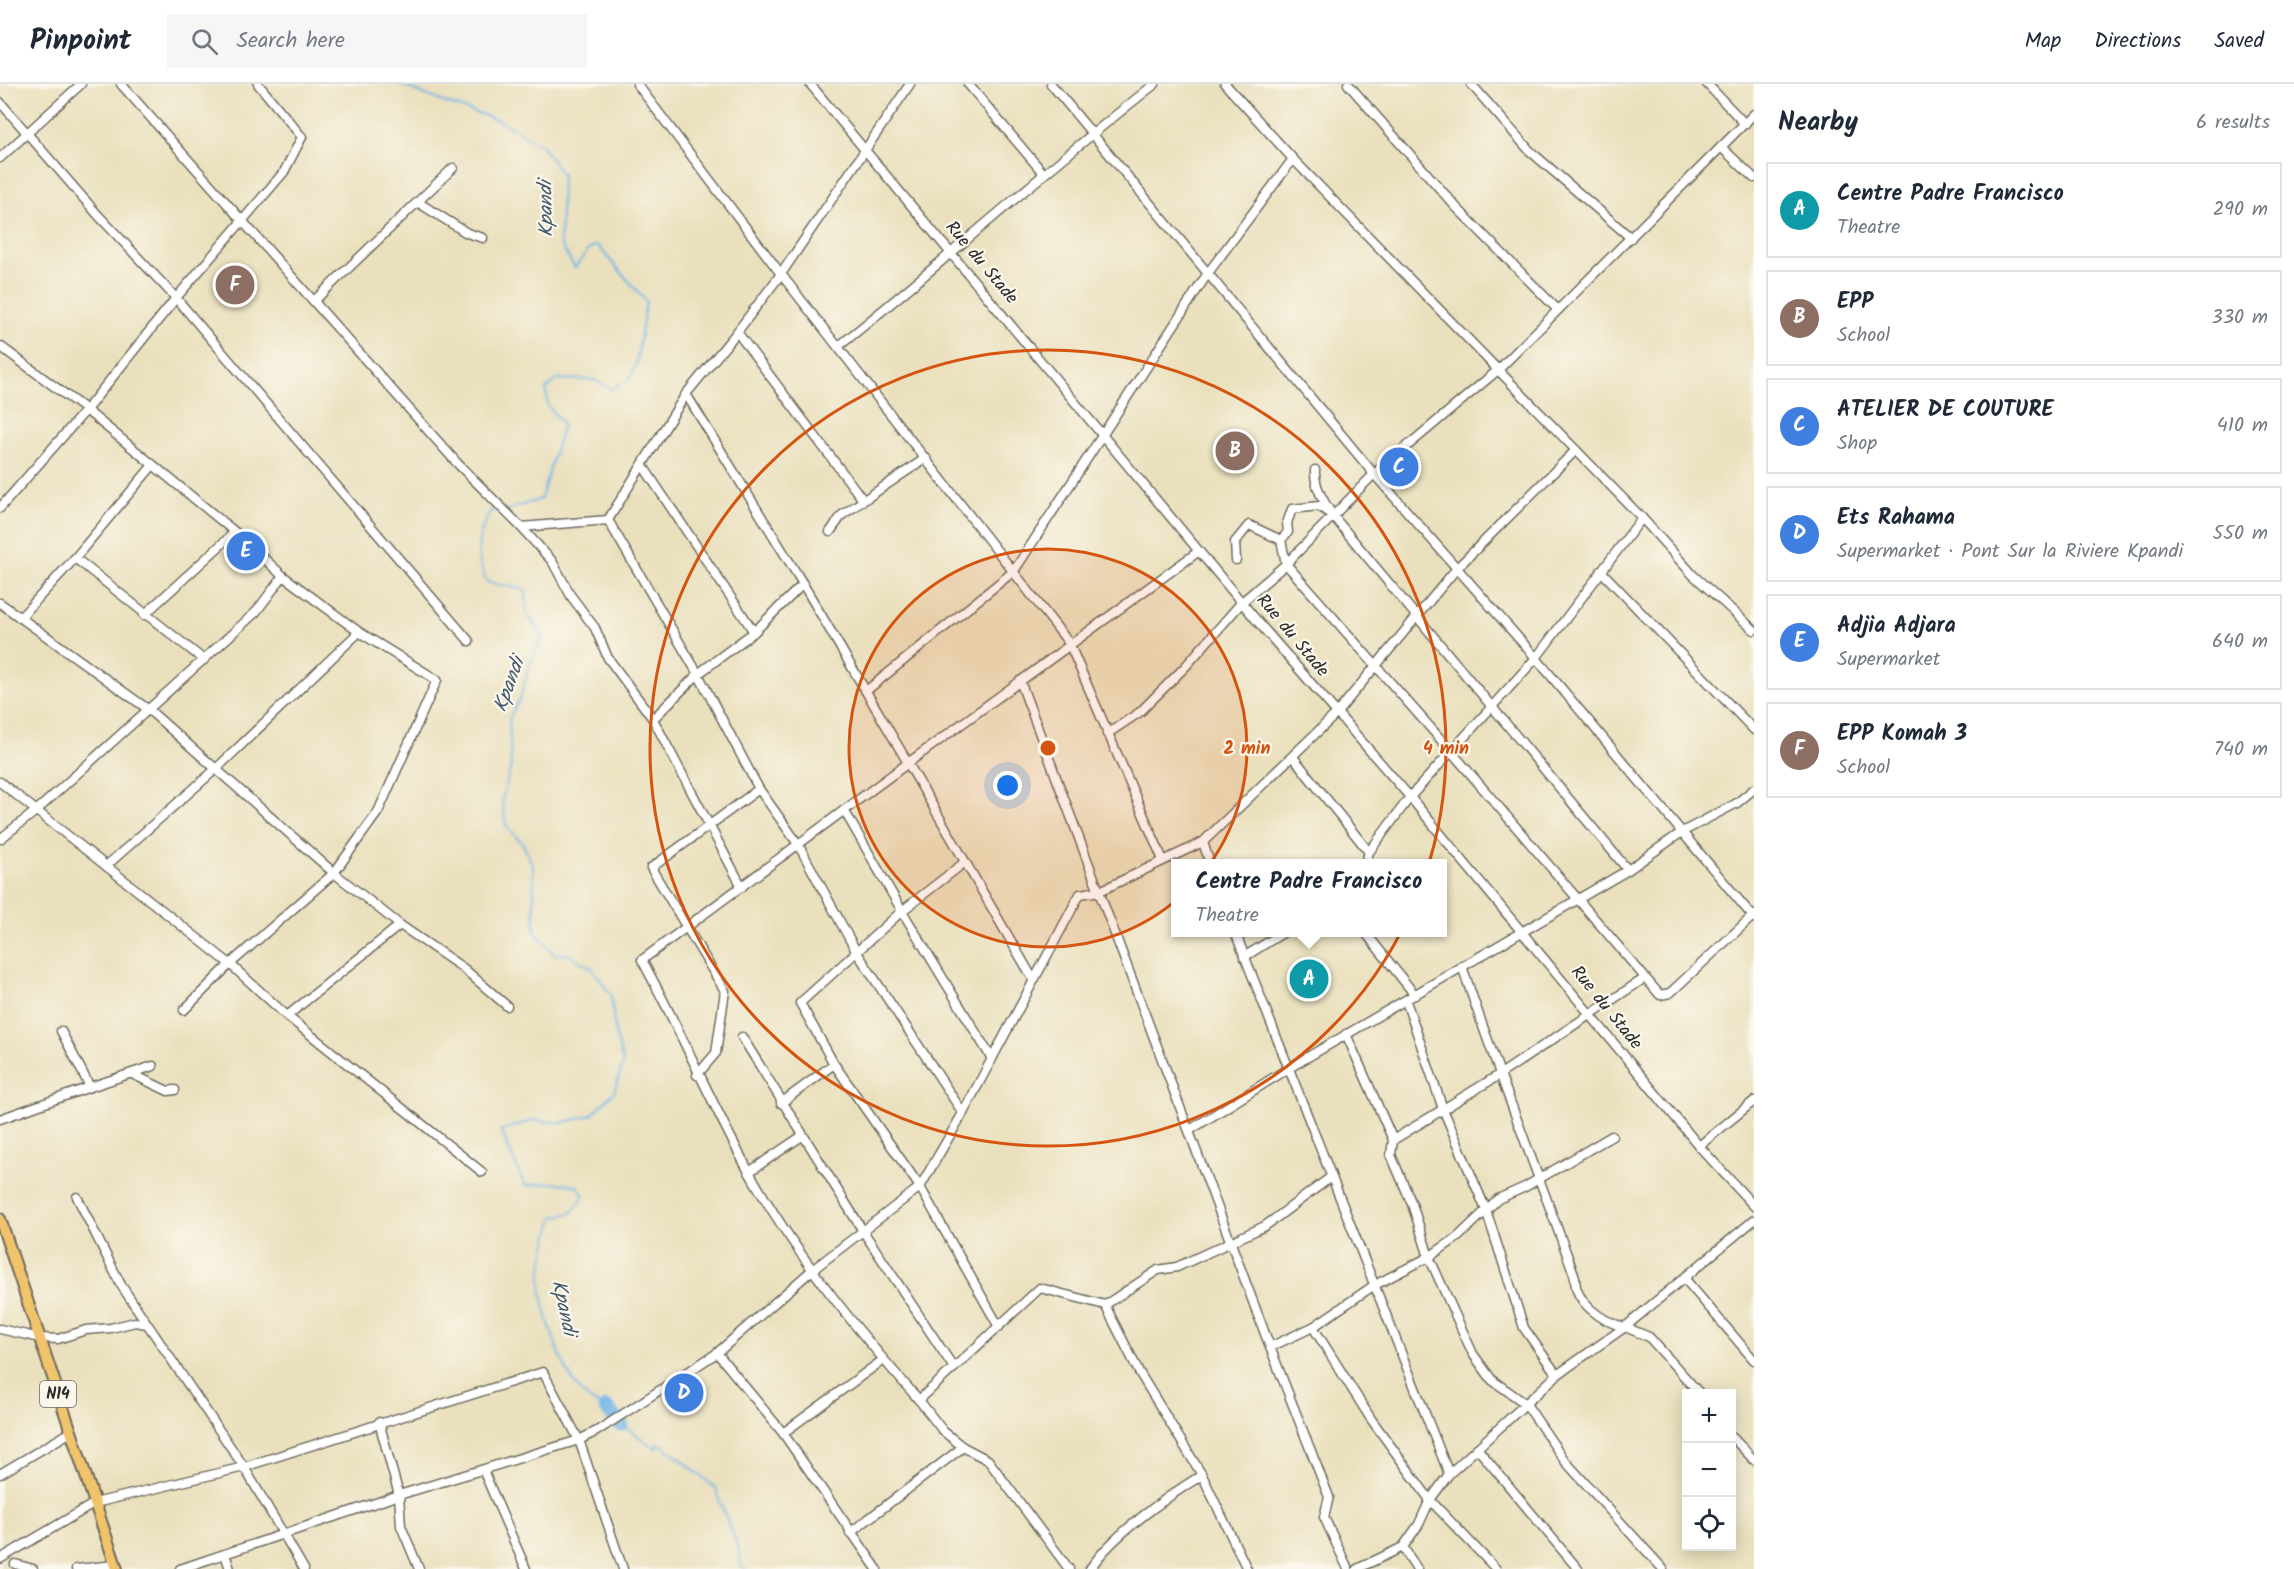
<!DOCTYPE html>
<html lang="en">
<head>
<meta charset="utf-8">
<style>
  body { margin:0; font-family:Kalam,sans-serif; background:#f6f6f7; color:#1f2937 }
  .controls { position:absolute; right:18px; bottom:18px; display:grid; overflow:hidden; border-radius:0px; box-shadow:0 3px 15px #0003 }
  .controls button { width:54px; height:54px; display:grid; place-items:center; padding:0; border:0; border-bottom:2px solid #e0e1e3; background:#fff; color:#1f2937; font:30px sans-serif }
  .you { position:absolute; left:1008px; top:702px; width:21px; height:21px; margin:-15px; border:4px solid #fff; border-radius:50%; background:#1a73e8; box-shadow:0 0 0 9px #1a73e833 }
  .badge { display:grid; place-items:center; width:39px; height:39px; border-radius:50%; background:#b5179e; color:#fff; font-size:20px; font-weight:700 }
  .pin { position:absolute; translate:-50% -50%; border:3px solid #fff; box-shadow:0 2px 6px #0006 }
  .popup { position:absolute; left:1171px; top:775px; width:276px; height:78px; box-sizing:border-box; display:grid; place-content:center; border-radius:0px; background:#fff; filter:drop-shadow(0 2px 4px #0005); font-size:20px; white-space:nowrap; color:#747a83 }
  .popup b { font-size:22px; color:#1f2937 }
  .popup::after { content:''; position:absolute; left:50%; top:100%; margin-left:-12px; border:12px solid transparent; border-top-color:#fff }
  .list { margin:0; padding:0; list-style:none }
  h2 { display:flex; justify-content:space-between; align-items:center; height:78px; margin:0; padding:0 24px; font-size:26px }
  h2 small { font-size:20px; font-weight:400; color:#747a83 }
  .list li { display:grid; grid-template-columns:39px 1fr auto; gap:18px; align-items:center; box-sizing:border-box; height:96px; margin:0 12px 12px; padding:0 12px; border:2px solid #e0e1e3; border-radius:0px }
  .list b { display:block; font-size:22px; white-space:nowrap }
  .list p { margin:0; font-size:20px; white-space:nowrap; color:#747a83 }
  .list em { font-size:20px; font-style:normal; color:#747a83 }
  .icon { flex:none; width:33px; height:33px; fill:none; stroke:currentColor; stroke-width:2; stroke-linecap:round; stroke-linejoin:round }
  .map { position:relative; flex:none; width:1754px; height:1485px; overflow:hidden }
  header { display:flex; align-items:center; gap:36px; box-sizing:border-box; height:84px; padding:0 30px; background:#fff; border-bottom:2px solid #e0e1e3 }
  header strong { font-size:28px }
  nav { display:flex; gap:33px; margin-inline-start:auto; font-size:21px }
  .search { width:420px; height:54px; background:#f6f6f7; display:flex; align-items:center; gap:15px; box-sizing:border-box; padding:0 21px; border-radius:0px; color:#747a83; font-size:22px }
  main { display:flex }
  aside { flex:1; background:#fff }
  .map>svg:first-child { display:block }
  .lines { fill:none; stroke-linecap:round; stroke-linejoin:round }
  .stream { stroke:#6fb4e5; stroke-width:2 }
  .river { stroke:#6fb4e5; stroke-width:15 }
  .minor-casing { stroke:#6e6a5e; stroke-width:11 }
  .major-casing { stroke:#6e6a5e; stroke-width:14 }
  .minor { stroke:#fff; stroke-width:8 }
  .major { stroke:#f1c36a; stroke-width:10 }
  .ring { fill:none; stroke:#d5540f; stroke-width:3 }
  .labels { text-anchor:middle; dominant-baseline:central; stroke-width:4.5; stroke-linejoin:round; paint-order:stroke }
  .shield { fill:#fbf7ec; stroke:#696865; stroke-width:1.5 }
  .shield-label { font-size:16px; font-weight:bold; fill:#2b2b2b }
  .street-label { font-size:18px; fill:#2b2b2b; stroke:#fbf7ec }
  .water-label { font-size:20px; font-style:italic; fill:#435b6c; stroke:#fbf7ec }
  .centre { fill:#d5540f; stroke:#fbf7ec; stroke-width:3 }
  .ring-label { font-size:18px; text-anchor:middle; font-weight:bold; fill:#d5540f; stroke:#fbf7ec; stroke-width:4.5; stroke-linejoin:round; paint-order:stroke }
</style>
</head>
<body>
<header>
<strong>Pinpoint</strong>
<div class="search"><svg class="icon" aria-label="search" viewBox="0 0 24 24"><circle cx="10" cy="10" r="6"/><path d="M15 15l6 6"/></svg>Search here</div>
<nav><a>Map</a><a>Directions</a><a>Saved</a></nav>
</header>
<main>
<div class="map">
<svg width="1754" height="1485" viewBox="0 0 1754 1485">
  <rect width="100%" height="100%" fill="#fbf7ec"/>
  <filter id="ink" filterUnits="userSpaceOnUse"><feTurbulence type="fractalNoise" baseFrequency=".0167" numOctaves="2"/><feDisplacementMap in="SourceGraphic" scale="12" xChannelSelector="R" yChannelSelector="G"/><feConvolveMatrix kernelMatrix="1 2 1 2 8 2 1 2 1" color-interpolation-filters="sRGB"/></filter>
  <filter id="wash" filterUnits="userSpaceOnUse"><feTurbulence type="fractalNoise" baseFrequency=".008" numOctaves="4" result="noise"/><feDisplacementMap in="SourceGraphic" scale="24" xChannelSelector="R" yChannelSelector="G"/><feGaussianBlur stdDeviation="1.35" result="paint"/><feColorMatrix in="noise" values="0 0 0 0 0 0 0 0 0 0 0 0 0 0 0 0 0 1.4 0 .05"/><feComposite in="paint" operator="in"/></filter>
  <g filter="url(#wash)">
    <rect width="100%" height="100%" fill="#eae0bd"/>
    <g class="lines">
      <g class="stream">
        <polyline points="399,0 446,19 498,36 541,61 562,91 560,160 575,184 588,166 597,161 646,217 636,282 629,295 611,305 595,296 559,295 546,305 548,322 563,340 541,415 507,426"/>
        <path d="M502 427H490C476 455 474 469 487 498L526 506 527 531 543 552 530 580 521 612 509 635 511 681 502 717 506 742 523 760 533 782 535 848 554 870H568L592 884 611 911 615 947 623 979 614 1008 592 1031 561 1039 533 1036 501 1047 525 1102C544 1099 559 1097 578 1102L584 1112 571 1129 554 1133C548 1154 542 1174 541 1196 541 1226 564 1297 589 1315 594 1319 600 1321 606 1324"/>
        <path d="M621 1340 656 1365 657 1359C665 1360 705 1396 716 1404 721 1432 740 1454 741 1482L744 1485"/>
      </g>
      <polyline class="river" points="606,1324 621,1340"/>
    </g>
  </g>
  <g filter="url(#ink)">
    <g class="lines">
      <defs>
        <g id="minor">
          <polyline points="121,0 457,379 521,443 608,436"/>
          <polyline points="637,0 781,190 1069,559 1163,776"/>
          <polyline points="810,0 1258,538 1410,713 1699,1062 1754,1122"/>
          <polyline points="968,0 1044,90"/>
          <polyline points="1051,0 1374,390 1536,574 1754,834"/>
          <polyline points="1225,0 1293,75 1642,434 1693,491 1754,546"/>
          <polyline points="1348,0 1456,123 1558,226"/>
          <polyline points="1471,0 1530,67 1631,154"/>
          <polyline points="1707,0 1745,40"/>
          <polyline points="0,18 98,131 176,214 469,557"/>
          <polyline points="1721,63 1754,94"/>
          <polyline points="0,74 81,0"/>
          <polyline points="419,119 467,149 483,154"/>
          <polyline points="315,216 453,84"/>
          <polyline points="737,248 863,416"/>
          <polyline points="0,262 86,326 176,214 284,88 302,53 258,0"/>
          <path d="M839 262C946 176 1047 84 1155 0"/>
          <polyline points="686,310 803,500 908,679 1199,467"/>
          <polyline points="643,382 754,548"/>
          <path d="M1315 386C1314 403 1324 418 1333 432L1628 786"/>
          <polyline points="0,424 86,326 235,448 283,492 359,548 437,596 378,728 334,789 230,880 184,926"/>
          <polyline points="1333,432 1319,422 1292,425 1287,439 1288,448 1281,456 1286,480 1450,666 1660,911 1670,909 1754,831"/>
          <polyline points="608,436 698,590 759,705 798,760 856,867 963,1029"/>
          <polyline points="608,436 686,310 737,248 781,190 910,0"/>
          <polyline points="521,443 552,477 571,512 595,544 608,574 653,635 742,803"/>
          <polyline points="830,448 842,431 926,374"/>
          <polyline points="75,474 204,576"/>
          <polyline points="1236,476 1235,458 1249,441 1281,456"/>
          <polyline points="1601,487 1754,646"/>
          <polyline points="0,519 149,626 334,789 400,841 463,884 507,922"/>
          <polyline points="144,531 235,448"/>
          <polyline points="20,534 75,474 153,381"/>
          <polyline points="1020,597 1270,1263"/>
          <polyline points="866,607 1014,487 1208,189 1293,75"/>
          <polyline points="653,635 698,590 754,548 803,500"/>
          <polyline points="1107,650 1140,628 1185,583 1242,518 1286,480 1374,390 1498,286 1754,30"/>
          <polyline points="1293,673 1369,768"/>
          <polyline points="0,698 230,880 287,932 482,1088"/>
          <polyline points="844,726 902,827 992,975"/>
          <polyline points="0,755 36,727 256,528 283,492"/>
          <polyline points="1203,758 1210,780"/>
          <polyline points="1365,780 1369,768 1410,713 1536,574 1642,434"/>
          <polyline points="106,782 217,684 359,548"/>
          <polyline points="1235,848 1449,1390"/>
          <polyline points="1365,848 1415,911"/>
          <polyline points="1244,873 1284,848"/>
          <path d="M1033 895 908 679 642 876C680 945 710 1017 748 1086 795 1170 855 1244 919 1316L1040 1204 1105 1221 1158 1186 1177 1183 1265 1142 1331 1093"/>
          <polyline points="1406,917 1443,1025 1486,1126 1524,1244 1557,1291"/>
          <polyline points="287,932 400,841"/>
          <polyline points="1346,950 1393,1056 1391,1071 1412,1120 1429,1173 1473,1270 1492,1296 1526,1320 1565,1377 1663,1485"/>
          <polyline points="742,953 863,1147 954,1284"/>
          <polyline points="132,990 168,1007 175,1006"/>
          <polyline points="697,991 716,969 725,907 651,784 759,705"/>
          <polyline points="90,1003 153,982"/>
          <polyline points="781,1019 834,980"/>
          <polyline points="0,1035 90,1003 61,947"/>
          <polyline points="1190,1046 1289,984 1628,786 1682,748 1737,719 1754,705"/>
          <polyline points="1393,1056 1499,991 1645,894"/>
          <polyline points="1699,1062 1754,1017"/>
          <polyline points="749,1088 802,1052"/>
          <polyline points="77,1113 121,1201 244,1383 304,1485"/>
          <polyline points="1684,1194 1754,1276"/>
          <polyline points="1105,1221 1139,1288 1202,1391 1247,1485"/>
          <polyline points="999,1243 920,1103 963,1029 1080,810 1100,807 1203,758 1336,630 1457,484 1576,366"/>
          <polyline points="1313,1243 1371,1335 1430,1416 1496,1485"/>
          <polyline points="1625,1243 1754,1136"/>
          <polyline points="1625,1243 1649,1253 1700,1310"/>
          <polyline points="0,1245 40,1254 58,1255 86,1246 111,1244 135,1238 147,1240"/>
          <polyline points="717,1269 783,1349 877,1485"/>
          <polyline points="919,1316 943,1347 963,1363 988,1376 1069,1485"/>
          <polyline points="379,1338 399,1411 401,1442 419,1485"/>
          <polyline points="783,1349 883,1276"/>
          <polyline points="1732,1353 1754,1376"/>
          <polyline points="1477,1364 1578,1485"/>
          <polyline points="483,1386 526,1485"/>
          <polyline points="0,1390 71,1348"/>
          <polyline points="850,1449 963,1363"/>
          <polyline points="1403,1463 1417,1485"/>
          <polyline points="225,1470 230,1485"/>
          <polyline points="0,1475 95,1419 244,1383 543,1288 579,1356 623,1485"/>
          <polyline points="15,1480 33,1485"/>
          <polyline points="76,1485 116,1481"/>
          <polyline points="180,1485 399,1411 579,1356 597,1347 717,1269 811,1187 920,1103 834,980 800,919 902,827 965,778"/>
          <path d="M1090 1485C1112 1451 1168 1412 1202 1391"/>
          <polyline points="1348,1485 1324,1433 1329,1413 1270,1263 1313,1243 1373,1202 1429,1173 1458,1153 1498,1115 1525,1103 1612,1052"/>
          <path d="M1357 1485 1403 1463 1419 1440 1430 1416 1449 1390 1557 1291 1625 1243C1602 1238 1574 1218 1575 1193 1538 1089 1497 987 1462 882"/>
        </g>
        <polyline id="major" points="0,1135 117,1485"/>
      </defs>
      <use href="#minor" class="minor-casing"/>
      <use href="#major" class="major-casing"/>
      <use href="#minor" class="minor"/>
      <use href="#major" class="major"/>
    </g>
  </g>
  <circle cx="1048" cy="664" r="199" fill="#d5540f" fill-opacity=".12"/>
  <g class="ring">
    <circle cx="1048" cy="664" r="199"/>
    <circle cx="1048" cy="664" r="398"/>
  </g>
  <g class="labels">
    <rect class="shield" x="40" y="1297" width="36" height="26" rx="4.5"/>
    <g class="shield-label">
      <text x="58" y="1310">N14</text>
    </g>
    <g class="street-label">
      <text transform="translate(981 179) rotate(50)">Rue du Stade</text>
      <text transform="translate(1292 552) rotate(50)">Rue du Stade</text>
      <text transform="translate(1606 924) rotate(51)">Rue du Stade</text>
    </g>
    <g class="water-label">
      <text transform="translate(547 125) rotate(-91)">Kpandi</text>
      <text transform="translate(510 601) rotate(-70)">Kpandi</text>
      <text transform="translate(563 1224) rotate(78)">Kpandi</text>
    </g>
  </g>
  <circle cx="1048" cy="664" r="9" class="centre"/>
  <g class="ring-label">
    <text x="1247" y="670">2 min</text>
    <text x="1446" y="670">4 min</text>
  </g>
</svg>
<div class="controls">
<button>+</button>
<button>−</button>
<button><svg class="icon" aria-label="locate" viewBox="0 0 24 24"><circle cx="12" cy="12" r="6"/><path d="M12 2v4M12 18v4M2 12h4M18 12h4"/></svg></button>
</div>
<div class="you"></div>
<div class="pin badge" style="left:1309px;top:895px;background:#0f9aa8">A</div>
<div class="popup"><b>Centre Padre Francisco</b>Theatre</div>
<div class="pin badge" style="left:1235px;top:367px;background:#8d6e63">B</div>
<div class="pin badge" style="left:1399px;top:383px;background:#3f7fe0">C</div>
<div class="pin badge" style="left:684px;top:1309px;background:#3f7fe0">D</div>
<div class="pin badge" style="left:246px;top:467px;background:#3f7fe0">E</div>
<div class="pin badge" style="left:235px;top:201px;background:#8d6e63">F</div>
</div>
<aside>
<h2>Nearby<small>6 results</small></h2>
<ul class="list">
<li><span class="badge" style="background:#0f9aa8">A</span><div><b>Centre Padre Francisco</b><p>Theatre</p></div><em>290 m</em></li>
<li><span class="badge" style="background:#8d6e63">B</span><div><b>EPP</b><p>School</p></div><em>330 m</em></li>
<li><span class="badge" style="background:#3f7fe0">C</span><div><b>ATELIER DE COUTURE</b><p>Shop</p></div><em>410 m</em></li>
<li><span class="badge" style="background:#3f7fe0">D</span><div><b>Ets Rahama</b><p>Supermarket · Pont Sur la Riviere Kpandi</p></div><em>550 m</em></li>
<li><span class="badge" style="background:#3f7fe0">E</span><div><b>Adjia Adjara</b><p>Supermarket</p></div><em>640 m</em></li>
<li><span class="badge" style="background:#8d6e63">F</span><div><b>EPP Komah 3</b><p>School</p></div><em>740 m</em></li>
</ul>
</aside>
</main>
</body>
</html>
